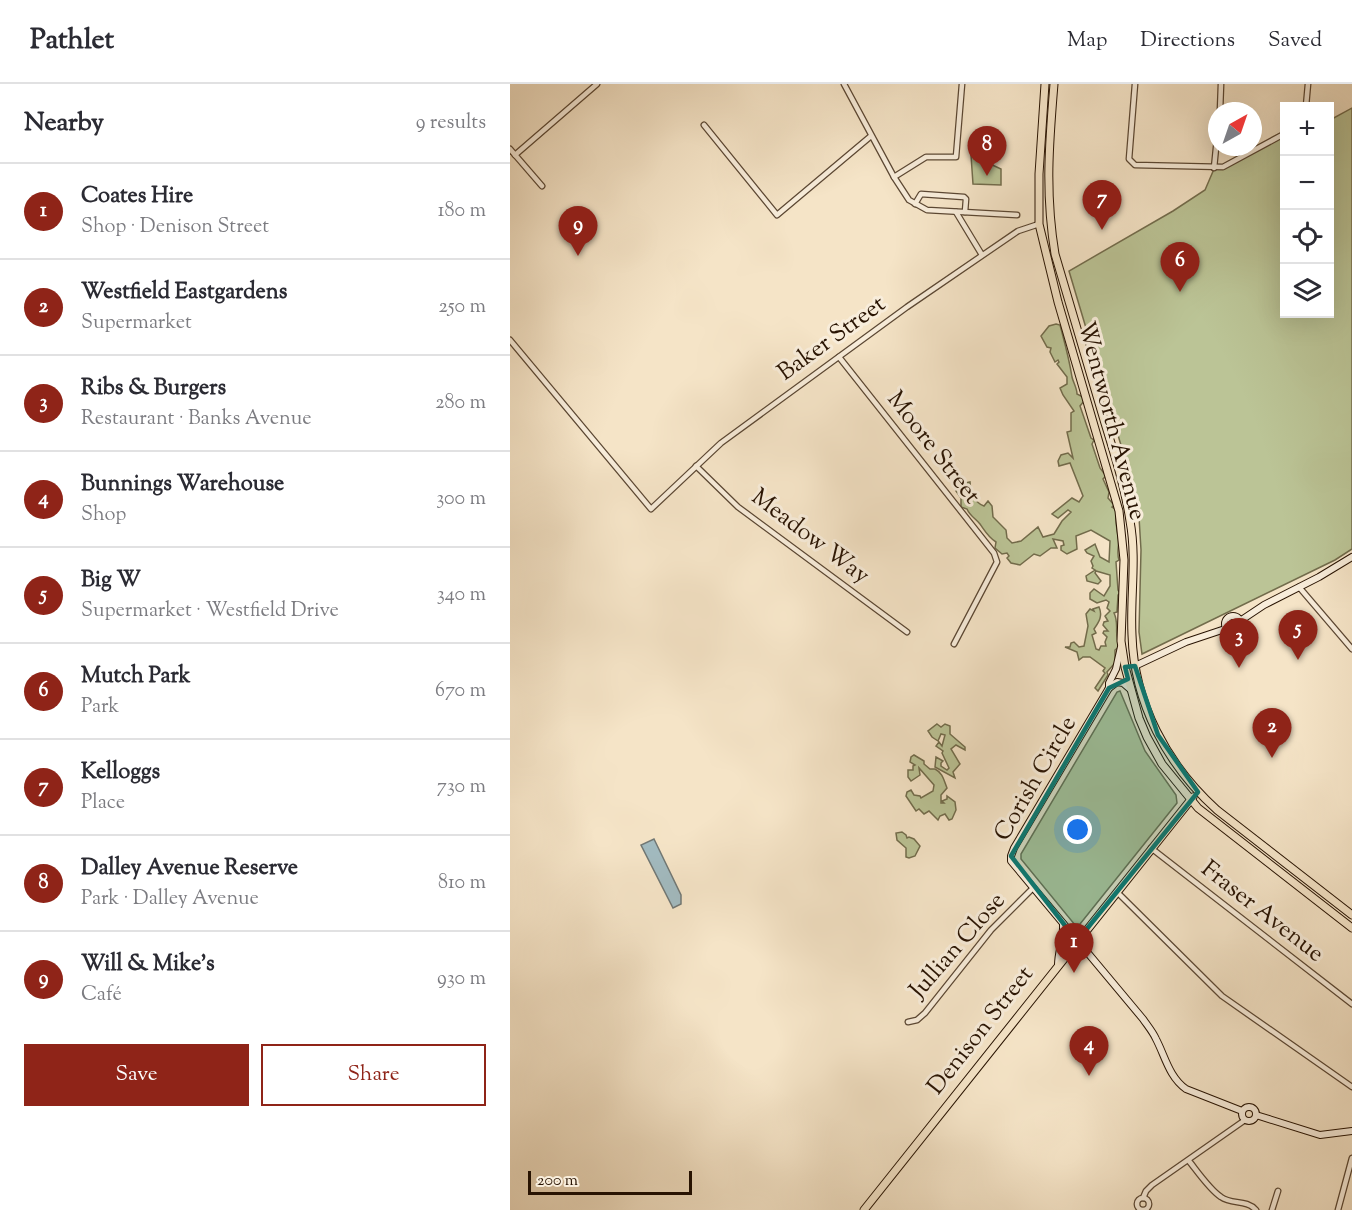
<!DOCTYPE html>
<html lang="en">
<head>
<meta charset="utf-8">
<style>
  body { margin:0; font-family:"Sorts Mill Goudy",serif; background:#f7f7f7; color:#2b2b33 }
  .controls { position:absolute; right:18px; top:18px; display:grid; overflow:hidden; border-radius:0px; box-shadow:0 6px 24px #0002 }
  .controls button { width:54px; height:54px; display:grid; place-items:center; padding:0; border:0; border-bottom:2px solid #e1e1e2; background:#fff; color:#2b2b33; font:30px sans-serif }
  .compass { position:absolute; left:698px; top:18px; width:54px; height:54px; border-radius:50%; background:#fff; box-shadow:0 6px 24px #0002; rotate:40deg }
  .scale { position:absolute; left:18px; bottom:15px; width:164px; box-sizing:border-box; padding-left:6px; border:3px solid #281302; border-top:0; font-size:16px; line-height:21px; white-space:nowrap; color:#281302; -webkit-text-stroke:4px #f8eddb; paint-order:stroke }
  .you { position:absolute; left:568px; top:746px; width:21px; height:21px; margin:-15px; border:4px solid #fff; border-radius:50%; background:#1a73e8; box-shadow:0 0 0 9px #1a73e833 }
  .badge { display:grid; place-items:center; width:39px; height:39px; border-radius:50%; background:#8f2418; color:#fff; font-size:20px; font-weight:700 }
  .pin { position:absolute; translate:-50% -50px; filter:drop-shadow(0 2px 3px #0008) }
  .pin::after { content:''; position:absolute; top:32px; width:21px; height:18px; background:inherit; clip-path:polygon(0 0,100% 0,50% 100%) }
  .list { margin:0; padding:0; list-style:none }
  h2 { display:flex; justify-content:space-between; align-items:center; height:78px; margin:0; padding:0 24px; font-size:26px }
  h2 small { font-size:20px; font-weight:400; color:#7c7c81 }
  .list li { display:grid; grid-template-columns:39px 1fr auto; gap:18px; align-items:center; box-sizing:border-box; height:96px; padding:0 24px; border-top:2px solid #e1e1e2 }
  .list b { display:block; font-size:22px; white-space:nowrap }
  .list p { margin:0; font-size:20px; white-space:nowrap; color:#7c7c81 }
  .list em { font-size:20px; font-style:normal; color:#7c7c81 }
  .actions { display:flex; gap:12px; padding:18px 24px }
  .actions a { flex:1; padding:14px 0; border:2px solid #8f2418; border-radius:0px; text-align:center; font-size:21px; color:#8f2418 }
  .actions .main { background:#8f2418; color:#fff }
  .icon { flex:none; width:33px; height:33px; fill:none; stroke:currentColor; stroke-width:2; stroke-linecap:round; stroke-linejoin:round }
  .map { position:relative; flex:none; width:842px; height:1126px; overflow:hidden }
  header { display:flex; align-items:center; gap:36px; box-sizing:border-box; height:84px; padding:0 30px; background:#fff; border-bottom:2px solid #e1e1e2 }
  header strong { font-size:28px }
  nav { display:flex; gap:33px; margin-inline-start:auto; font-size:21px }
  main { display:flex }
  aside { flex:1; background:#fff }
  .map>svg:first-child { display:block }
  .green { fill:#bbc496; stroke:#726c4c; stroke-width:1.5 }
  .water { fill:#a2bbc1; stroke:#717875; stroke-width:1.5 }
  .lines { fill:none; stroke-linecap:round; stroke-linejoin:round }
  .street-casing { stroke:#5b4733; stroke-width:7 }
  .secondary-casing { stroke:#281302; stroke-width:8 }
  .primary-casing { stroke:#281302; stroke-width:9 }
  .street { stroke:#f8eddb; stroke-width:4.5 }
  .secondary { stroke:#f8eddb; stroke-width:6 }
  .primary { stroke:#f5e4c7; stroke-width:7 }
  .marked { fill:#0f766e; fill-opacity:0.2; stroke:#0f766e; stroke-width:4.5; stroke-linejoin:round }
  .labels { text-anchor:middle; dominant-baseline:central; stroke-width:6; stroke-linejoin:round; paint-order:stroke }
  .street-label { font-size:24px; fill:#281302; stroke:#f8eddb }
</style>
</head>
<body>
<header>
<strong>Pathlet</strong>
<nav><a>Map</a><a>Directions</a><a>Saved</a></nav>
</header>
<main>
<aside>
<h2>Nearby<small>9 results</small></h2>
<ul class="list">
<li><span class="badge">1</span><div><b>Coates Hire</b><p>Shop · Denison Street</p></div><em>180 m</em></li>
<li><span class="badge">2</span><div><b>Westfield Eastgardens</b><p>Supermarket</p></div><em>250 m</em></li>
<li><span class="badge">3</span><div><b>Ribs &amp; Burgers</b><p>Restaurant · Banks Avenue</p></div><em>280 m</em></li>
<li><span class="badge">4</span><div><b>Bunnings Warehouse</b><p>Shop</p></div><em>300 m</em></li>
<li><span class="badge">5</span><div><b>Big W</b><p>Supermarket · Westfield Drive</p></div><em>340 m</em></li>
<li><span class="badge">6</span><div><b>Mutch Park</b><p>Park</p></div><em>670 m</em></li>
<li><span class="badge">7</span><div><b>Kelloggs</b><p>Place</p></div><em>730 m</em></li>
<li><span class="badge">8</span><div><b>Dalley Avenue Reserve</b><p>Park · Dalley Avenue</p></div><em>810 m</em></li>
<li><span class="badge">9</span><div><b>Will &amp; Mike's</b><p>Café</p></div><em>930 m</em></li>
</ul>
<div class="actions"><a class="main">Save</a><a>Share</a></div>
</aside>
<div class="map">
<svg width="842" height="1126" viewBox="0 0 842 1126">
  <rect width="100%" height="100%" fill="#f5e4c7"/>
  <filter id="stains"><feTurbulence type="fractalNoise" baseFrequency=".00333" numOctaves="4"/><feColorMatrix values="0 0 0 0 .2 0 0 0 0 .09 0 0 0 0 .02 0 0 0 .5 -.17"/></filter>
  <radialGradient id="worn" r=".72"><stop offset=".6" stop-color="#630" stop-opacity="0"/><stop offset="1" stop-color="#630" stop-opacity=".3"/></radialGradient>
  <g class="green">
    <polygon points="842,24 842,465 825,476 632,570 629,548 631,466 629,433 619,388 559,187 663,127 695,106 704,85 774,50 774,230 820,230 820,36"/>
    <polygon points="461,71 491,85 491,101 463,100"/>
    <path d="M546 240 550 241C555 260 559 274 562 293 563 298 567 304 567 310L573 313 574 317 570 322 581 354 584 356 582 360 590 384 596 392 593 395 599 408 598 414 604 421 602 423 607 426C604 435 607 443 608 453 610 461 606 468 609 476L606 478 608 506 610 509 608 511 607 528 604 529C610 541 603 552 610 562L605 566V579L597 588 598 591 588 607 585 604 595 589 593 587 595 584 580 573H573L569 576 567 568 555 563H560L561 559 564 558 569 563 574 562 578 542 576 530 580 525 584 527 583 525 589 523C593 532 589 538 584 545L586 549 582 551 586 565 589 566 591 562H596L595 558 597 553 593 549 594 547H598L593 541 594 538 598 537 595 532 600 527 597 524 599 518 596 516 587 519 580 515V509L584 505 594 512 600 502V491L586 487 585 489 591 497 588 500 577 497 576 492 585 486 582 484 583 482 581 477 584 472 577 469 575 466 585 460 590 473 599 478 600 457 581 446 566 452 567 465 557 470 551 466V462L554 461 553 457 543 455 547 464H541L530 472 524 470 510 481 501 479 497 474 499 472 497 469 492 470 485 464 486 458C478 453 475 447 470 440 465 434 460 432 457 425L451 423V414L446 407 451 400 460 398C461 409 462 417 474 422L478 417 482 422 483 433 496 446 497 454 502 459 511 457 528 443 533 453 544 450 552 437 561 428 558 426 548 434 542 430 562 414 569 418 573 412 560 379 549 382 548 377 551 371 558 369 563 374 557 348 561 347V329L564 327 553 311 550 304 557 300V293L547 280 549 278 548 276 545 278 540 268 541 264 537 263 531 252 539 242Z"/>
    <polygon points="610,607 635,667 666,711 667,719 570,840 565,841 511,775 511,770 607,608"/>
    <polygon points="427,640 431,643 435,640 440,642 440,650 455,663 455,666 446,661 441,665 450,680 443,688 445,694 425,683 426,673 433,677 431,679 431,682 437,686 439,684 432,669 433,667 426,662 429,658 432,662 435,651 431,650 428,657 422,653 418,647"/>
    <path d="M404 671 414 677V680L420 685H425C433 689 434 697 437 704L431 711V719H434L432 717 437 715V712L445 718 446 726 442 735 439 736 435 730 430 732 428 736 419 727 414 730 409 725 406 727 396 712 397 708 401 706 404 711 410 712 411 714 423 707 424 701 409 684 410 691 401 697 398 693V686H403V682L405 681 400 678 401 673Z"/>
    <polygon points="392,748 396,751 397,754 399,753 404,755 410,762 405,772 399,774 396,773 396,764 387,756 386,749"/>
  </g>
  <polygon class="water" points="144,755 171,811 171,820 163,824 131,761"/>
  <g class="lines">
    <defs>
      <g id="street">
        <polyline points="334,0 384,93 399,116 417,126 507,131"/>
        <polyline points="625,0 619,75 625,81 713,83 774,50"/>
        <polyline points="796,22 798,0"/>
        <polyline points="710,27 711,0"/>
        <polyline points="194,41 267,131 361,52"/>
        <polyline points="0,65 32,102"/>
        <polyline points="5,71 87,0"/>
        <polyline points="704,84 707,54"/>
        <polyline points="384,93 416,73 446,73 452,0"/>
        <polyline points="405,120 411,110 454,113 456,115 455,128"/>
        <polyline points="446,128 472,171"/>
        <polyline points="0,256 141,425 211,359 397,223 508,147 529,140"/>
        <polyline points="329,273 484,469 487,478 444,560"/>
        <polyline points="186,382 228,423 397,548"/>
        <polyline points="789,503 842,565"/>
        <polyline points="641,764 842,920"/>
        <polyline points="607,808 712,912 842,1003"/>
        <polyline points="398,938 407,936 415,929 481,846 523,804"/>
        <path d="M679 1077C687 1087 700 1106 711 1113 722 1121 736 1115 746 1126"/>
        <circle cx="633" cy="1120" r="6"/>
        <polyline points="633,1114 636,1107 642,1101 735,1036"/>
        <polyline points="762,1126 768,1107"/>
        <polyline points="828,1126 842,1074"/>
      </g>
      <g id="secondary">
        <circle cx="723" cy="540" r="8"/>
        <polyline points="730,537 754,521 809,493 842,473"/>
        <path d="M611 563 606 585 599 599V604L504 764 501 772V777L633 935C637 941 643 948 646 955 655 972 659 993 676 1005L732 1027"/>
        <polyline points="625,582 676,558 715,545"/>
        <polyline points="599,604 607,598 613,599 620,605"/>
        <path d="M548 881C548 867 554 855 553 840"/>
        <circle cx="739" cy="1030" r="7"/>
        <polyline points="746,1031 810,1051 842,1047"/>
      </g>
      <g id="primary">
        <polyline points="535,0 529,90 529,140 548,218 609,427 614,476 611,557 615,583 629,634 637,653 652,680 688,724 842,844"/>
        <path d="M544 0C539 60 535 110 545 170 561 225 578 280 594 336 604 369 615 403 620 437 627 475 620 513 622 551 624 619 657 681 707 726L842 831"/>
        <polyline points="354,1126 683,713"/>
      </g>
    </defs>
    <use href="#street" class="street-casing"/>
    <use href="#secondary" class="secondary-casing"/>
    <use href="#primary" class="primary-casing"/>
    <use href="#street" class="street"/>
    <use href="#secondary" class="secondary"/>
    <use href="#primary" class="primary"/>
  </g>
  <path class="marked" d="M625 582 648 651 688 708 567 857 501 772 599 604 618 595 615 583Z"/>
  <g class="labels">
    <g class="street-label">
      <text transform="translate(322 255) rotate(-36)">Baker Street</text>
      <text transform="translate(601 337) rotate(75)">Wentworth Avenue</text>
      <text transform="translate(423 364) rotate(52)">Moore Street</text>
      <text transform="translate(300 453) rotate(37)">Meadow Way</text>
      <text transform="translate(526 695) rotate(-60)">Corish Circle</text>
      <text transform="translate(752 828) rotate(38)">Fraser Avenue</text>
      <text transform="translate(448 862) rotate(-49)">Jullian Close</text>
      <text transform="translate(471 947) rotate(-52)">Denison Street</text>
    </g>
  </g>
  <rect width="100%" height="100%" filter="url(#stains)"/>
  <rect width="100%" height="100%" fill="url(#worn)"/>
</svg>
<div class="controls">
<button>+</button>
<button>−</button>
<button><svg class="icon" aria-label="locate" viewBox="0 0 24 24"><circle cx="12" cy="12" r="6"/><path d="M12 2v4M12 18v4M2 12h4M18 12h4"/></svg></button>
<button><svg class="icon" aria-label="layers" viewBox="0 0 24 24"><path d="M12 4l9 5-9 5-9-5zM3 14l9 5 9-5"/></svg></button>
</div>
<svg class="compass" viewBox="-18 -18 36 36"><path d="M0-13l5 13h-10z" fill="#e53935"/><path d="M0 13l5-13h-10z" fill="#7c7c81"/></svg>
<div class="scale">200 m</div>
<div class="you"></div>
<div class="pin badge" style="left:564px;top:889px">1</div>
<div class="pin badge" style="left:762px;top:674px">2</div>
<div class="pin badge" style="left:729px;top:584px">3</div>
<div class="pin badge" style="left:579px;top:992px">4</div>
<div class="pin badge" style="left:788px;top:576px">5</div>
<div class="pin badge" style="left:670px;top:208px">6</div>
<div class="pin badge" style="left:592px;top:146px">7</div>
<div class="pin badge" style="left:477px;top:92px">8</div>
<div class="pin badge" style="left:68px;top:172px">9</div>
</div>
</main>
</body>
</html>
